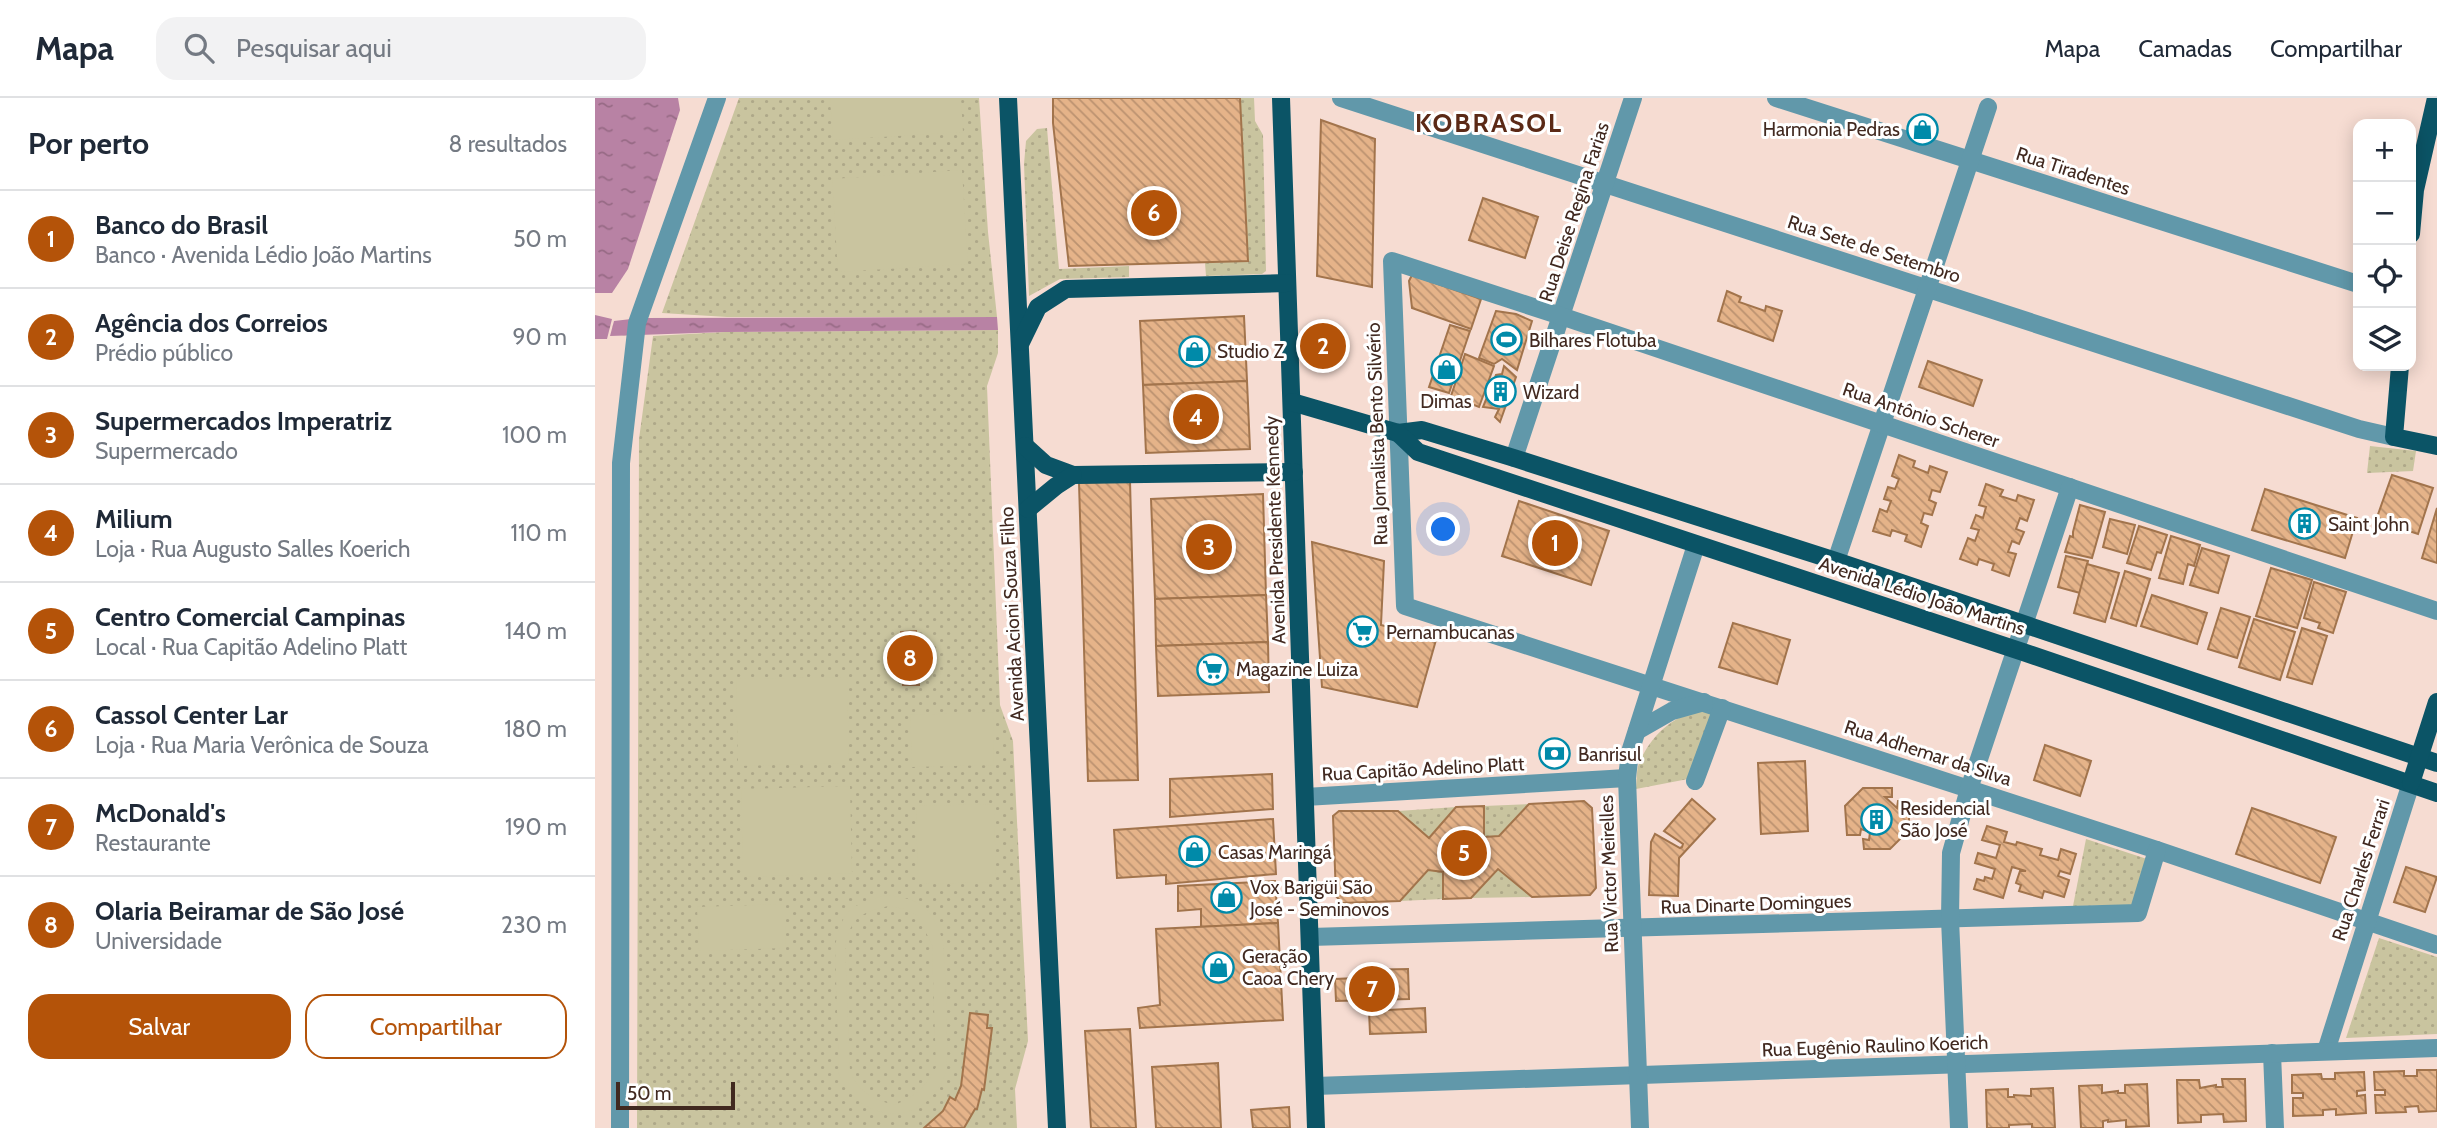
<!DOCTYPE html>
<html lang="pt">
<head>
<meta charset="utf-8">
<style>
  body { margin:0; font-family:Cabin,sans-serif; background:#f2f2f3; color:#1f2937 }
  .controls { position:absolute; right:21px; top:21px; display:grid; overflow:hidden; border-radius:14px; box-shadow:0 4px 18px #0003 }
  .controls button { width:63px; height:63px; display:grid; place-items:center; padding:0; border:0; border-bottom:2px solid #e0e1e3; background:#fff; color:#1f2937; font:35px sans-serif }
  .scale { position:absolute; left:21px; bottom:18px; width:119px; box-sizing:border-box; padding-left:7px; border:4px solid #412920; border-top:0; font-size:19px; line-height:24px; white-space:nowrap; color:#412920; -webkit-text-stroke:5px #fff; paint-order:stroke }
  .you { position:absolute; left:849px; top:432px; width:24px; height:24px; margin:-18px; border:5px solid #fff; border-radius:50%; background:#1a73e8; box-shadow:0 0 0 10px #1a73e833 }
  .badge { display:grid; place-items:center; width:46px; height:46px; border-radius:50%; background:#b45309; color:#fff; font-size:23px; font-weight:700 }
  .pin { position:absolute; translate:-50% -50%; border:4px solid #fff; box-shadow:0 2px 7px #0006 }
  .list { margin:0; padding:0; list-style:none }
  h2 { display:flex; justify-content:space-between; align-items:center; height:91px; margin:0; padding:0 28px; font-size:30px }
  h2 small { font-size:23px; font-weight:400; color:#747a83 }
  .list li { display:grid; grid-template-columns:46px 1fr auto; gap:21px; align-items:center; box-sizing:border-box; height:98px; padding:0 28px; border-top:2px solid #e0e1e3 }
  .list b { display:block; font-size:26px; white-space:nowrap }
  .list p { margin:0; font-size:23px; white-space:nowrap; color:#747a83 }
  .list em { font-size:23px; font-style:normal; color:#747a83 }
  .actions { display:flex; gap:14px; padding:21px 28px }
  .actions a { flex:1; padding:16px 0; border:2px solid #b45309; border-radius:21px; text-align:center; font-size:24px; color:#b45309 }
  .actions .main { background:#b45309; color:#fff }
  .icon { flex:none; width:38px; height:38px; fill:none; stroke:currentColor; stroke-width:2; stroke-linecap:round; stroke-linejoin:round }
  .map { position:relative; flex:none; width:1842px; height:1030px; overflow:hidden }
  header { display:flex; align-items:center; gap:42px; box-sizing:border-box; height:98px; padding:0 35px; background:#fff; border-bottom:2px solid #e0e1e3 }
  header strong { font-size:33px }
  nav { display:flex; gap:38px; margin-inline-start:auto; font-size:24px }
  .search { width:490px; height:63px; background:#f2f2f3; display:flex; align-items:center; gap:18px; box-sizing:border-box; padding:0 24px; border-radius:21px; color:#747a83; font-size:26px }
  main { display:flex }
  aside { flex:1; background:#fff }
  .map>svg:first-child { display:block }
  .green { fill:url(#green-dots) }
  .pitch { fill:#c9c49f; fill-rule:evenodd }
  .water { fill:url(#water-ripples) }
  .building { fill:url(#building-back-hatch); stroke:#a2744c; stroke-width:2 }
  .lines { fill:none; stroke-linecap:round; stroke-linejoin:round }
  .minor { stroke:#6198aa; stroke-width:18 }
  .major { stroke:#0b5466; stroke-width:18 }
  .labels { text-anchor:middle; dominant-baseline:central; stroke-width:6; stroke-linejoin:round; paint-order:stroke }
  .poi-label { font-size:19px; fill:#412920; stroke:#fff; text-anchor:start }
  .street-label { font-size:19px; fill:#412920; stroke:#fff }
  .district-label { font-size:26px; font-weight:bold; letter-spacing:2px; fill:#5b2916; stroke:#fff }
</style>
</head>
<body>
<header>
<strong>Mapa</strong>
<div class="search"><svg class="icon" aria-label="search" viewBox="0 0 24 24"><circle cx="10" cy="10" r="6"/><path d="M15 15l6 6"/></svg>Pesquisar aqui</div>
<nav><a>Mapa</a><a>Camadas</a><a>Compartilhar</a></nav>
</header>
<main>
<aside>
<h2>Por perto<small>8 resultados</small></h2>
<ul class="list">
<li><span class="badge">1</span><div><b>Banco do Brasil</b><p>Banco · Avenida Lédio João Martins</p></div><em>50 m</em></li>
<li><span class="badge">2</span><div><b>Agência dos Correios</b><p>Prédio público</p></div><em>90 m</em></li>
<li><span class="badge">3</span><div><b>Supermercados Imperatriz</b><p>Supermercado</p></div><em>100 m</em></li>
<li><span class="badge">4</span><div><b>Milium</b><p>Loja · Rua Augusto Salles Koerich</p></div><em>110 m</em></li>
<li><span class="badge">5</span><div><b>Centro Comercial Campinas</b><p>Local · Rua Capitão Adelino Platt</p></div><em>140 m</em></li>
<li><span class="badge">6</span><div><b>Cassol Center Lar</b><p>Loja · Rua Maria Verônica de Souza</p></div><em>180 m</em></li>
<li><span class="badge">7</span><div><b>McDonald's</b><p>Restaurante</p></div><em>190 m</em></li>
<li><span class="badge">8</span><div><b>Olaria Beiramar de São José</b><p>Universidade</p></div><em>230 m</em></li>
</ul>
<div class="actions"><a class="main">Salvar</a><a>Compartilhar</a></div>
</aside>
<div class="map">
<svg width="1842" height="1030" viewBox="0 0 1842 1030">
  <defs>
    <pattern id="green-dots" width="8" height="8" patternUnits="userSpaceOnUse" patternTransform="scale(1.75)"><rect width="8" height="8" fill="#c9c49f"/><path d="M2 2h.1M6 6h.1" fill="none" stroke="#aea889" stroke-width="1.8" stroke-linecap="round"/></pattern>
    <pattern id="water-ripples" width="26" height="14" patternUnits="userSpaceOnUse" patternTransform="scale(1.75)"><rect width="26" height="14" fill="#b882a4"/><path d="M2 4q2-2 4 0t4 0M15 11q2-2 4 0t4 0" fill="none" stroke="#976a85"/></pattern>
    <pattern id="building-back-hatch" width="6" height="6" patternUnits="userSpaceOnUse" patternTransform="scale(1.75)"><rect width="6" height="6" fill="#e5b389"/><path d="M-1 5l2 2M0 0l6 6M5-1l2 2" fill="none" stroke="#bb9270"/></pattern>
  </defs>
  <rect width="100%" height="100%" fill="#f6dcd2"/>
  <g class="green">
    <polygon points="144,0 384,0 393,134 402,219 132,219 67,215"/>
    <polygon points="645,0 659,0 660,23 668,37 671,173 667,176 611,178 610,165 652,163"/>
    <polygon points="452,30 464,171 534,168 534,179 465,181 434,198 429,66 431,43 442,31"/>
    <polygon points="403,232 403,255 392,288 405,607 418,643 433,943 420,991 422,1030 42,1030 44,341 58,238 130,234"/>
    <polygon points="1775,348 1821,353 1818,373 1772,375"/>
    <path d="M1103 612 1118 616 1093 681 1041 691C1042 682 1041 671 1045 663 1057 637 1076 620 1103 612Z"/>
    <polygon points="934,706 904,738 889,739 889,708"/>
    <polygon points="861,709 834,740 803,713"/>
    <polygon points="1491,741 1552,761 1538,807 1478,808"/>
    <polygon points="903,771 937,799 876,800"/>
    <polygon points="833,772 848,774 848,801 805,803"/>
    <polygon points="1784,840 1842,859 1842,936 1751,940"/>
  </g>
  <g class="pitch">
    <polygon points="235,0 366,0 368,34 238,42"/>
    <polygon points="367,72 373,166 243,174 237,81"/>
    <polygon points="252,579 254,665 143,668 141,581"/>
    <polygon points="398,614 399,667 317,669 315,617"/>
    <polygon points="255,688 257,775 148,779 146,691"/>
    <polygon points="399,706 401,784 323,786 321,708"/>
    <path d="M292 797C306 799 322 801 332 812 339 820 346 835 348 845 350 859 354 964 351 974 332 1030 266 1028 244 976L240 849C247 811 256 807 292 797ZM293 808 309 811 323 818 337 847 341 969C331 989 320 999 299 1007 278 1001 263 994 255 973L250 850C256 819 263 816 293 808Z"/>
    <polygon points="190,806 191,850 104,853 102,809"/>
  </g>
  <g class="water">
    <polygon points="0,0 83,0 85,12 33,171 17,195 0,195"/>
    <polygon points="0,217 17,221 12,241 0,241"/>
    <polygon points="402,219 403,232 130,234 15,238 19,223 45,220"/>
  </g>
  <g class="building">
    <polygon points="458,0 645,0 653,163 474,168 458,25"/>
    <polygon points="726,22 780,41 777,189 722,178"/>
    <polygon points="888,100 943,119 930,160 874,142"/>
    <polygon points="817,177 886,201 876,231 817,210 814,183"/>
    <polygon points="1132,193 1146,199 1144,204 1170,213 1171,208 1187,213 1178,243 1123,223"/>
    <polygon points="901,213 921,216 937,223 922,272 907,261 899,266 884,260"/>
    <polygon points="649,218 652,283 548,287 545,223"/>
    <polygon points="855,227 875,233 854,295 834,289"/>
    <polygon points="870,256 899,268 884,309 856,298"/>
    <polygon points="1333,263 1387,282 1378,308 1324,289"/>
    <polygon points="909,268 921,279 905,324 900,319 904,311 888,309 901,277 907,276"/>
    <polygon points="652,283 655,351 551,355 548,287"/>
    <polygon points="1304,357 1320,363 1318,369 1333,375 1335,368 1352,374 1345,394 1337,392 1334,402 1341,405 1337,417 1329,415 1326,425 1333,428 1326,449 1310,443 1312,437 1297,432 1295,438 1278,433 1285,411 1292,414 1296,403 1289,401 1293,389 1300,391 1304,381 1297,378"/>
    <polygon points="1797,377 1838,390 1823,436 1781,422"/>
    <polygon points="535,383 543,682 493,683 484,385"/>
    <polygon points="1391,386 1408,392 1405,398 1421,403 1423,397 1439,402 1432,423 1425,420 1421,431 1429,434 1424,446 1417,443 1413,454 1421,456 1414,478 1397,472 1399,466 1384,461 1382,467 1365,461 1373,440 1380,443 1384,432 1376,430 1381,417 1388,420 1391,409 1384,407"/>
    <polygon points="1670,391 1762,420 1750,460 1657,432"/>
    <polygon points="668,396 671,497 560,501 556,401"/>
    <polygon points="924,403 1014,433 996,487 907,458"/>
    <polygon points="1485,407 1510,414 1497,460 1470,454 1475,438 1478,439 1478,434"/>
    <polygon points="1842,410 1842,465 1827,460"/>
    <polygon points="1515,421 1540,427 1532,456 1508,449"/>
    <polygon points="1544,428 1572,437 1566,455 1562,454 1556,472 1532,465"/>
    <polygon points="1576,438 1605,447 1599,468 1593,466 1588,486 1564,480"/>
    <polygon points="717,444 789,463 786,527 841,542 822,609 727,589"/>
    <polygon points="1607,450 1634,458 1623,495 1595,487"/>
    <polygon points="1471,458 1493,463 1485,495 1463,489"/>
    <polygon points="1492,466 1524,475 1510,524 1479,515"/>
    <polygon points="1676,470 1717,482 1702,530 1661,518"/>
    <polygon points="1530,473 1555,481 1541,528 1516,520"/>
    <polygon points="1719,484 1751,494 1738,535 1723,530 1725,525 1709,520"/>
    <polygon points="671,497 673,544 561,548 560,501"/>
    <polygon points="1557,497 1612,515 1602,546 1546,528"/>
    <polygon points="1626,510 1655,519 1642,560 1613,551"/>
    <polygon points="1659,521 1700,534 1685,582 1644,569"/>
    <polygon points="1138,525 1195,542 1182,586 1124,569"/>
    <polygon points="1707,530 1732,538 1717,586 1692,579"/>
    <polygon points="321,533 322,550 327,550 328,567 323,567 324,587 308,587 308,567 303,567 303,553 306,553 306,534"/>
    <polygon points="673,544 674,594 563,598 561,548"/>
    <polygon points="1450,647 1496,663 1485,698 1439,682"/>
    <polygon points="1210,663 1213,733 1166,736 1163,665"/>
    <polygon points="677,676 678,711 575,719 575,681"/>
    <polygon points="1268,690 1297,690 1297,699 1290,699 1302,710 1303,703 1314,704 1314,732 1295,751 1269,751 1268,741 1274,742 1275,734 1266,731 1265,737 1252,737 1250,708"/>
    <polygon points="1097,701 1120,721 1084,760 1083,798 1054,797 1056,744 1060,736 1085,750 1087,749 1088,746 1069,733"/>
    <polygon points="989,703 997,710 1001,790 995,797 937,799 903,771 876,800 848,801 848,774 833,772 805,803 747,805 741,798 738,718 744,713 803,713 834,740 861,709 889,708 889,739 904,738 934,706"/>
    <polygon points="1657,710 1741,739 1725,785 1641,756"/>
    <polygon points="678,721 681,776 571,786 571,777 522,780 519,732"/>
    <polygon points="1392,728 1412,734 1409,744 1421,747 1422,744 1447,751 1445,757 1463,762 1466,751 1481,756 1475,776 1465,773 1463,778 1474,782 1469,799 1449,793 1447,800 1424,793 1426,787 1421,785 1425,773 1431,773 1417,769 1408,800 1379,791 1382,781 1389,783 1390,779 1397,781 1400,771 1380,765 1383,755 1401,760 1405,747 1387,742"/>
    <polygon points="1811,769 1842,779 1830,814 1799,804"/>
    <polygon points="680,783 683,825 606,829 606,811 583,813 583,788"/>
    <polygon points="683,825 688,922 545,930 543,910 565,907 561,831"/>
    <polygon points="813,871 814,901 741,903 740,881 762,880 762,872"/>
    <polygon points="830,910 831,934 775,936 774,913"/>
    <polygon points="375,915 393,917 392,930 397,930 389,992 387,991 382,1011 380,1011 369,1030 329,1030 348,1013 355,999 360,1002 366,988"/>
    <polygon points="535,931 541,1030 496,1030 490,933"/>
    <polygon points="623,965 626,1030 561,1030 557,969"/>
    <polygon points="1822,972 1842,972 1842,1013 1824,1014 1823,1008 1810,1009 1811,1014 1781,1015 1780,997 1790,997 1790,992 1780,992 1779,974 1809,973 1809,978 1822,978"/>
    <polygon points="1769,974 1770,992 1762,993 1762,998 1770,997 1771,1015 1741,1017 1741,1011 1728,1012 1728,1017 1698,1018 1698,1000 1708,1000 1708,995 1697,995 1697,977 1726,976 1727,981 1740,981 1740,975"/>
    <polygon points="1627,981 1650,981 1651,1023 1629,1024 1628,1016 1606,1017 1606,1024 1583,1025 1582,982 1604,982 1605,990 1621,987 1621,989 1628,989"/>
    <polygon points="1552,986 1554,1028 1531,1029 1531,1022 1513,1024 1513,1022 1508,1023 1508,1030 1486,1030 1484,988 1507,987 1507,995 1523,993 1523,995 1530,995 1530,987"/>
    <polygon points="1458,990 1460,1030 1437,1030 1437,1026 1414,1027 1414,1030 1392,1030 1391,992 1413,991 1413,999 1419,999 1419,997 1436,998 1436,991"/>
    <polygon points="694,1009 695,1030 658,1030 656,1012"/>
  </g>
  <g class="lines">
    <g class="minor">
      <polyline points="746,0 1764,331 1799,339"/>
      <polyline points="1181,0 1763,186"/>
      <polyline points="919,360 1038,0"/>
      <polyline points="1241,463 1393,9"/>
      <polyline points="1842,513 966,218 797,163 810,508 1562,752 1842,847"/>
      <polyline points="1042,633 1077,613 1109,604"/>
      <polyline points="1100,683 1127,610"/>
      <polyline points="710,699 1032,680"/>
      <polyline points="715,839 1543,815 1562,752"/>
      <polyline points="1731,953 1816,685"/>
      <polyline points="1677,955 1680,1030"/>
      <polyline points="720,988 1842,950"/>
      <polyline points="25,1030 26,365 42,225 122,0"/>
      <polyline points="1045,1030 1032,680 1035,654 1101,447"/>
      <polyline points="1364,1030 1355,821 1356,755 1374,691 1475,389"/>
    </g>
    <g class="major">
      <polyline points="413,0 462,1030"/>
      <polyline points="686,0 721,1030"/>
      <polyline points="1816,136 1820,92 1841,0"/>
      <polyline points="426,244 443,209 471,191 692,185"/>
      <polyline points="1805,268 1799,339 1842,348"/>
      <polyline points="697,304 803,335 827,332 919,360 1241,463 1842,665"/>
      <polyline points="803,335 823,354 1428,554 1842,695"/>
      <polyline points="430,348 451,367 478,377 699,374"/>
      <polyline points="433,411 461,388 478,377"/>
      <polyline points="1816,685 1842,604"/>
    </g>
  </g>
  <defs>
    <symbol id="shop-ring" viewBox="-11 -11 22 22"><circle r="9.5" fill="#fff" stroke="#008aa9" stroke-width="1.5"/><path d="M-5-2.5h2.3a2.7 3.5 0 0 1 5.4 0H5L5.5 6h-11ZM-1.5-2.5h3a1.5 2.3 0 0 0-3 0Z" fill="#008aa9"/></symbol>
    <symbol id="stadium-ring" viewBox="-11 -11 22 22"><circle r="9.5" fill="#fff" stroke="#008aa9" stroke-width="1.5"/><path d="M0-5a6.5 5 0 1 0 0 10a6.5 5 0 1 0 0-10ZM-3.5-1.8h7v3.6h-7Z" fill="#008aa9"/></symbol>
    <symbol id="building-ring" viewBox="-11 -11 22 22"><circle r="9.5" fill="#fff" stroke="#008aa9" stroke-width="1.5"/><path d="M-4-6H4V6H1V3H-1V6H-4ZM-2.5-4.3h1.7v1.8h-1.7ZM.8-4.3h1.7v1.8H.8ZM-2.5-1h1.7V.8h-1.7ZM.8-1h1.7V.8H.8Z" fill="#008aa9"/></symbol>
    <symbol id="supermarket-ring" viewBox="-11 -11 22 22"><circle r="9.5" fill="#fff" stroke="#008aa9" stroke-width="1.5"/><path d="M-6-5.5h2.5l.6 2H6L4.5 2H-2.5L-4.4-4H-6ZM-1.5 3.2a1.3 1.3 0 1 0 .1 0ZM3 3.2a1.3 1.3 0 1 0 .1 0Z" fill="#008aa9"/></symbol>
    <symbol id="bank-ring" viewBox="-11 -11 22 22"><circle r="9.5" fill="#fff" stroke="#008aa9" stroke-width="1.5"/><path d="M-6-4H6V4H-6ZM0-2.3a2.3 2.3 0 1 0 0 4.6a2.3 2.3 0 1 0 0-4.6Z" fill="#008aa9"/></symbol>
  </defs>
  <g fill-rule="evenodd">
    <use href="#shop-ring" x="1310" y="14" width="35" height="35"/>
    <use href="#stadium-ring" x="894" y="224" width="35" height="35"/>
    <use href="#shop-ring" x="582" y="236" width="35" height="35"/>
    <use href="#shop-ring" x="834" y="254" width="35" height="35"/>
    <use href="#building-ring" x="888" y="276" width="35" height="35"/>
    <use href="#building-ring" x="1692" y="408" width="35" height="35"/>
    <use href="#supermarket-ring" x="750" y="516" width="35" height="35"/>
    <use href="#supermarket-ring" x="600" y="554" width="35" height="35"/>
    <use href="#bank-ring" x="942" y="638" width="35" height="35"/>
    <use href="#building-ring" x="1264" y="704" width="35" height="35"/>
    <use href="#shop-ring" x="582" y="736" width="35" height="35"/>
    <use href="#shop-ring" x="614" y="782" width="35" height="35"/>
    <use href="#shop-ring" x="606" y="852" width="35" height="35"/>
  </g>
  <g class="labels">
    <g class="poi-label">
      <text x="1305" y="31" text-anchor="end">Harmonia Pedras</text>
      <text x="934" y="242">Bilhares Flotuba</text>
      <text x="622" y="253">Studio Z</text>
      <text x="928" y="294">Wizard</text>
      <text x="851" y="303" text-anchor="middle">Dimas</text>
      <text x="1733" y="426">Saint John</text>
      <text x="791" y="534">Pernambucanas</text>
      <text x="641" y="571">Magazine Luiza</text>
      <text x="983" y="656">Banrisul</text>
      <text x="1305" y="710">Residencial<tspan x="1305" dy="22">São José</tspan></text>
      <text x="623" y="754">Casas Maringá</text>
      <text x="655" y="789">Vox Barigüi São<tspan x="655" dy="22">José - Seminovos</tspan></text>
      <text x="647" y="858">Geração<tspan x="647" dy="22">Caoa Chery</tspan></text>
    </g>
    <g class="street-label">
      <text transform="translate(1478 73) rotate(18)">Rua Tiradentes</text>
      <text transform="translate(979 114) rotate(-72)">Rua Deise Regina Farias</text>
      <text transform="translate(1279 151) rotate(18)">Rua Sete de Setembro</text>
      <text transform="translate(1326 317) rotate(19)">Rua Antônio Scherer</text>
      <text transform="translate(782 336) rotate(-92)">Rua Jornalista Bento Silvério</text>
      <text transform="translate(680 432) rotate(-92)">Avenida Presidente Kennedy</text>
      <text transform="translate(1327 498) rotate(18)">Avenida Lédio João Martins</text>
      <text transform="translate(417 516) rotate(-93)">Avenida Acioni Souza Filho</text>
      <text transform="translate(1333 655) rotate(18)">Rua Adhemar da Silva</text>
      <text transform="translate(828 671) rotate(-3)">Rua Capitão Adelino Platt</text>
      <text transform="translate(1766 772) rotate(-72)">Rua Charles Ferrari</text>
      <text transform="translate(1014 776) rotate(-92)">Rua Victor Meirelles</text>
      <text transform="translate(1161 806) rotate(-2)">Rua Dinarte Domingues</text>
      <text transform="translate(1280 948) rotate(-2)">Rua Eugênio Raulino Koerich</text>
    </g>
    <g class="district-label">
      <text x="894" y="25">KOBRASOL</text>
    </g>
  </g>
</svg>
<div class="controls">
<button>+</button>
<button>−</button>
<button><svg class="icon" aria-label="locate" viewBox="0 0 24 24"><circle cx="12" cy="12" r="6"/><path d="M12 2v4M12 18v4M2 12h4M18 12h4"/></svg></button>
<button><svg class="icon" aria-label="layers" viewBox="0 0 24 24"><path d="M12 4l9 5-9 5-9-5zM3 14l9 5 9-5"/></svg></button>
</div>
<div class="scale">50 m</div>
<div class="you"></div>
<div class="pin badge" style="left:960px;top:445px">1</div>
<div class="pin badge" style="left:728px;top:248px">2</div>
<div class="pin badge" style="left:614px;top:449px">3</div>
<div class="pin badge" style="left:601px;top:319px">4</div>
<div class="pin badge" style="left:869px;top:755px">5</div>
<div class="pin badge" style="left:559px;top:115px">6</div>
<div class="pin badge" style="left:777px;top:891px">7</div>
<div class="pin badge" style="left:315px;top:560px">8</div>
</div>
</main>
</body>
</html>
